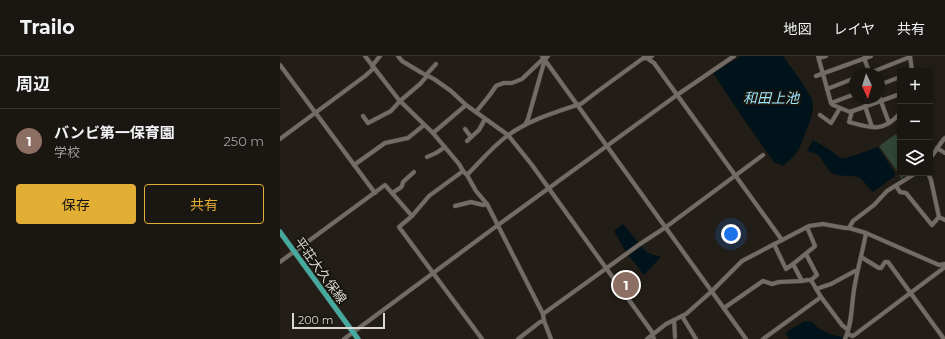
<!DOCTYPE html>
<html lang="ja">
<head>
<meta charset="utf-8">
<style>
  body { margin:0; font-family:Montserrat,"Noto Sans JP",sans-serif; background:#27231f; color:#f1f3f6 }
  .controls { position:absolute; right:12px; top:12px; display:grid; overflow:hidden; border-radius:4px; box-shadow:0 2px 6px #0003 }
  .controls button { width:36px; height:36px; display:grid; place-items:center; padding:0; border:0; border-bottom:1px solid #383531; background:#1a1611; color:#f1f3f6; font:20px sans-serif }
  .compass { position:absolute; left:569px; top:12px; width:36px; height:36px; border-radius:50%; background:#1a1611; box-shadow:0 2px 6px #0003; rotate:176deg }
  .scale { position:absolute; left:12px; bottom:10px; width:93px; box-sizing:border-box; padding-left:4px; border:2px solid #dbd8d3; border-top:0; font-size:11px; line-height:14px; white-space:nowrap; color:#dbd8d3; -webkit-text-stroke:3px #18140e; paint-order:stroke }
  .you { position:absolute; left:451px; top:178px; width:14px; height:14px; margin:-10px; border:3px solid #fff; border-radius:50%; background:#1a73e8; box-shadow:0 0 0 6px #1a73e833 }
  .badge { display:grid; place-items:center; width:26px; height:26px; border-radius:50%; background:#e3ae34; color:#fff; font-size:13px; font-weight:700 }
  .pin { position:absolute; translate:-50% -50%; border:2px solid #fff; box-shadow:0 1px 4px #0006 }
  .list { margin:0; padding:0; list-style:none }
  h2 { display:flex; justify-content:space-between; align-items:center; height:52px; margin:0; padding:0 16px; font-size:17px }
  h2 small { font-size:13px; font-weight:400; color:#9f9f9f }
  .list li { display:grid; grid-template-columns:26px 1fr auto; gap:12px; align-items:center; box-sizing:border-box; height:64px; padding:0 16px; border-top:1px solid #383531 }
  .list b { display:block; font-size:15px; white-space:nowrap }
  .list p { margin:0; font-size:13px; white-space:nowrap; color:#9f9f9f }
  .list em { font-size:13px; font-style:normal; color:#9f9f9f }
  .actions { display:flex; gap:8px; padding:12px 16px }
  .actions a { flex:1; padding:9px 0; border:1px solid #e3ae34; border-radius:4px; text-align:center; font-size:14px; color:#e3ae34 }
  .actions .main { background:#e3ae34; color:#111 }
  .icon { flex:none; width:22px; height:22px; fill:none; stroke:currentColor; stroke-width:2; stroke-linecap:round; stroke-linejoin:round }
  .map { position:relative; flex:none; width:665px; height:283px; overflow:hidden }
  header { display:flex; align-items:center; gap:24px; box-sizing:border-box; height:56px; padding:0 20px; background:#1a1611; border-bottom:1px solid #383531 }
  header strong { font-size:19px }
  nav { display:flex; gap:22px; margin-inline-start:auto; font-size:14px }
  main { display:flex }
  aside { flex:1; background:#1a1611 }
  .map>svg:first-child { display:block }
  .green { fill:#314538 }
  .water { fill:#00131a }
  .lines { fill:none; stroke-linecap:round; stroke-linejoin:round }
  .minor-casing { stroke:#3d3936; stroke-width:5 }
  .major-casing { stroke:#3d3936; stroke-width:6 }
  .minor { stroke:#726c65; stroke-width:4 }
  .major { stroke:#46a99d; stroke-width:5 }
  .labels { text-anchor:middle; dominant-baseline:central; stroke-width:4; stroke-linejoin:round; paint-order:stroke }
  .street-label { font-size:13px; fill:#dbd8d3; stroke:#18140e }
  .water-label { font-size:14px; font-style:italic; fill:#9de4f9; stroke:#18140e }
</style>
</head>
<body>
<header>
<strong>Trailo</strong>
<nav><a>地図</a><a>レイヤ</a><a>共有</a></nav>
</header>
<main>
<aside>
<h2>周辺<small></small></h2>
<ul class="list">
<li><span class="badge" style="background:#8d6e63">1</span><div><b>バンビ第一保育園</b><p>学校</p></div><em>250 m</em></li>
</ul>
<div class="actions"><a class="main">保存</a><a>共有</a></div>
</aside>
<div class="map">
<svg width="665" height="283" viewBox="0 0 665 283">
  <rect width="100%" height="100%" fill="#221d17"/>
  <polygon class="green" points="616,78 620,85 620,117 627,117 621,123 617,115 599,90"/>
  <g class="water">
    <polygon points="461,0 503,0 521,25 532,43 533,53 530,65 519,93 515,99 503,110 494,106 463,62 433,17"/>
    <path d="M533 84 550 94 560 102H565L576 99 598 91 615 117V120L593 136C589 133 583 124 580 122 572 118 560 122 552 117 545 112 543 102 536 98 533 96 529 96 527 95Z"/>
    <polygon points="343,168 361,190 367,196 373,199 380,200 380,202 364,219 346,196 334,175"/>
    <polygon points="525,265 532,266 538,272 550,278 565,282 564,283 509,283 506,278 508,275"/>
  </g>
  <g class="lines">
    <defs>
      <g id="minor">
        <polyline points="85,0 119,44 153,77 179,108 183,115 187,119 196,135 207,148 263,258 264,265 271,283"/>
        <polyline points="118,0 122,5 142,17 154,23 171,35 186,49 228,79 252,109 372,276 372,279 374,283"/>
        <polyline points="262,0 466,283"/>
        <polyline points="364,0 374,7 502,184"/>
        <polyline points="538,0 551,47 553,49 570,56 620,38"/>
        <polyline points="630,0 632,15"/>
        <polyline points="539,2 546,0"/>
        <polyline points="584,2 590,18"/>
        <polyline points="0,9 95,137"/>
        <polyline points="92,10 100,0"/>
        <polyline points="587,18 630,1"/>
        <polyline points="146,19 156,8"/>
        <polyline points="536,20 591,0"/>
        <polyline points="599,29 620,21"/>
        <polyline points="547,33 575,22"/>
        <polyline points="599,40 609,67"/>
        <polyline points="551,47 575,38"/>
        <polyline points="585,50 592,71"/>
        <path d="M572 55 569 66C590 72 604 77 620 57"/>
        <polyline points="196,56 209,40 216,30 218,29 224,27 232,27 242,23 264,2"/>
        <polyline points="540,59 551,67 560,52"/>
        <polyline points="83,60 88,67 111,55 120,45 140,28 147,20"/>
        <polyline points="245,69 248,63 265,3 268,0"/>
        <polyline points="185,73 191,81"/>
        <polyline points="153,77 186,49"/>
        <polyline points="0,83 85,20 94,12"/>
        <polyline points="187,85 199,74 205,63"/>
        <polyline points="657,92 665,97"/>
        <polyline points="147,101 156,97 165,91"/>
        <path d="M650 102C656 96 659 88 665 82"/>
        <polyline points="74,109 105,87 128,82 144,69"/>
        <polyline points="183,115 149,140 132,160 119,171 202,283"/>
        <polyline points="648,117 651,124 659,161 665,164"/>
        <path d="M187 119C200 106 212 91 227 80 247 65 273 57 297 49L301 48 318 35 362 3 372 0"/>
        <polyline points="616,130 620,136 626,137 652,169 659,161"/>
        <polyline points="112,137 120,132 122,130 123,126 134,116"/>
        <polyline points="175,150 191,146 203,149 207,148"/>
        <polyline points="569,172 573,165 594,149 607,135 636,117"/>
        <polyline points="494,188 506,213 513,208 522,225 528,224 531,224 541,241 562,269 568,274"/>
        <polyline points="526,198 537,219 531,224"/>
        <polyline points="581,201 599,212 601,212 605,206 608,206 664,283"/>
        <polyline points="0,206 105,129 132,160"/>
        <polyline points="513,208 534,191 535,190 527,171"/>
        <polyline points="536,233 551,228 575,215 577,215"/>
        <polyline points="444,252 483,225 492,228 499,226 522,225"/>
        <polyline points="263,258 360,188 386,171 483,99"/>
        <polyline points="402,260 416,283"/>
        <polyline points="394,264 395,281"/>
        <polyline points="567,278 573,280 665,211"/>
        <polyline points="64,283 218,169 397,39 454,0"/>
        <polyline points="238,283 260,266 264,265"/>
        <polyline points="367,283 386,268 406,258 432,235 462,205 529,170 543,168 565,172 569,172 586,177 659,209 665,208"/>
        <polyline points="483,283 541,241"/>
        <path d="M565 283C573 266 571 247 575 228 578 211 583 194 586 177"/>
      </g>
      <polyline id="major" points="0,176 78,283"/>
    </defs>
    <use href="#minor" class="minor-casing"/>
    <use href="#major" class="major-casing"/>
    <use href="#minor" class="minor"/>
    <use href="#major" class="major"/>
  </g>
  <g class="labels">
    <g class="street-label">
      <text transform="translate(41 214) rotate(54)">平荘大久保線</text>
    </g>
    <g class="water-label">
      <text x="491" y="42">和田上池</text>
    </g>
  </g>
</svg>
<div class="controls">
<button>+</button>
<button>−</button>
<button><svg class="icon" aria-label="layers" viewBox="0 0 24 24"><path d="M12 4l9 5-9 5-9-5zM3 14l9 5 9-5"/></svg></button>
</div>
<svg class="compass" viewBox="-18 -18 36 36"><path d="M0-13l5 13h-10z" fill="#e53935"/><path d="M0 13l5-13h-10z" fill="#9f9f9f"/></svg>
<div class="scale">200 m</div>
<div class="you"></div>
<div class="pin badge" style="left:346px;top:229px;background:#8d6e63">1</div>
</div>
</main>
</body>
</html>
